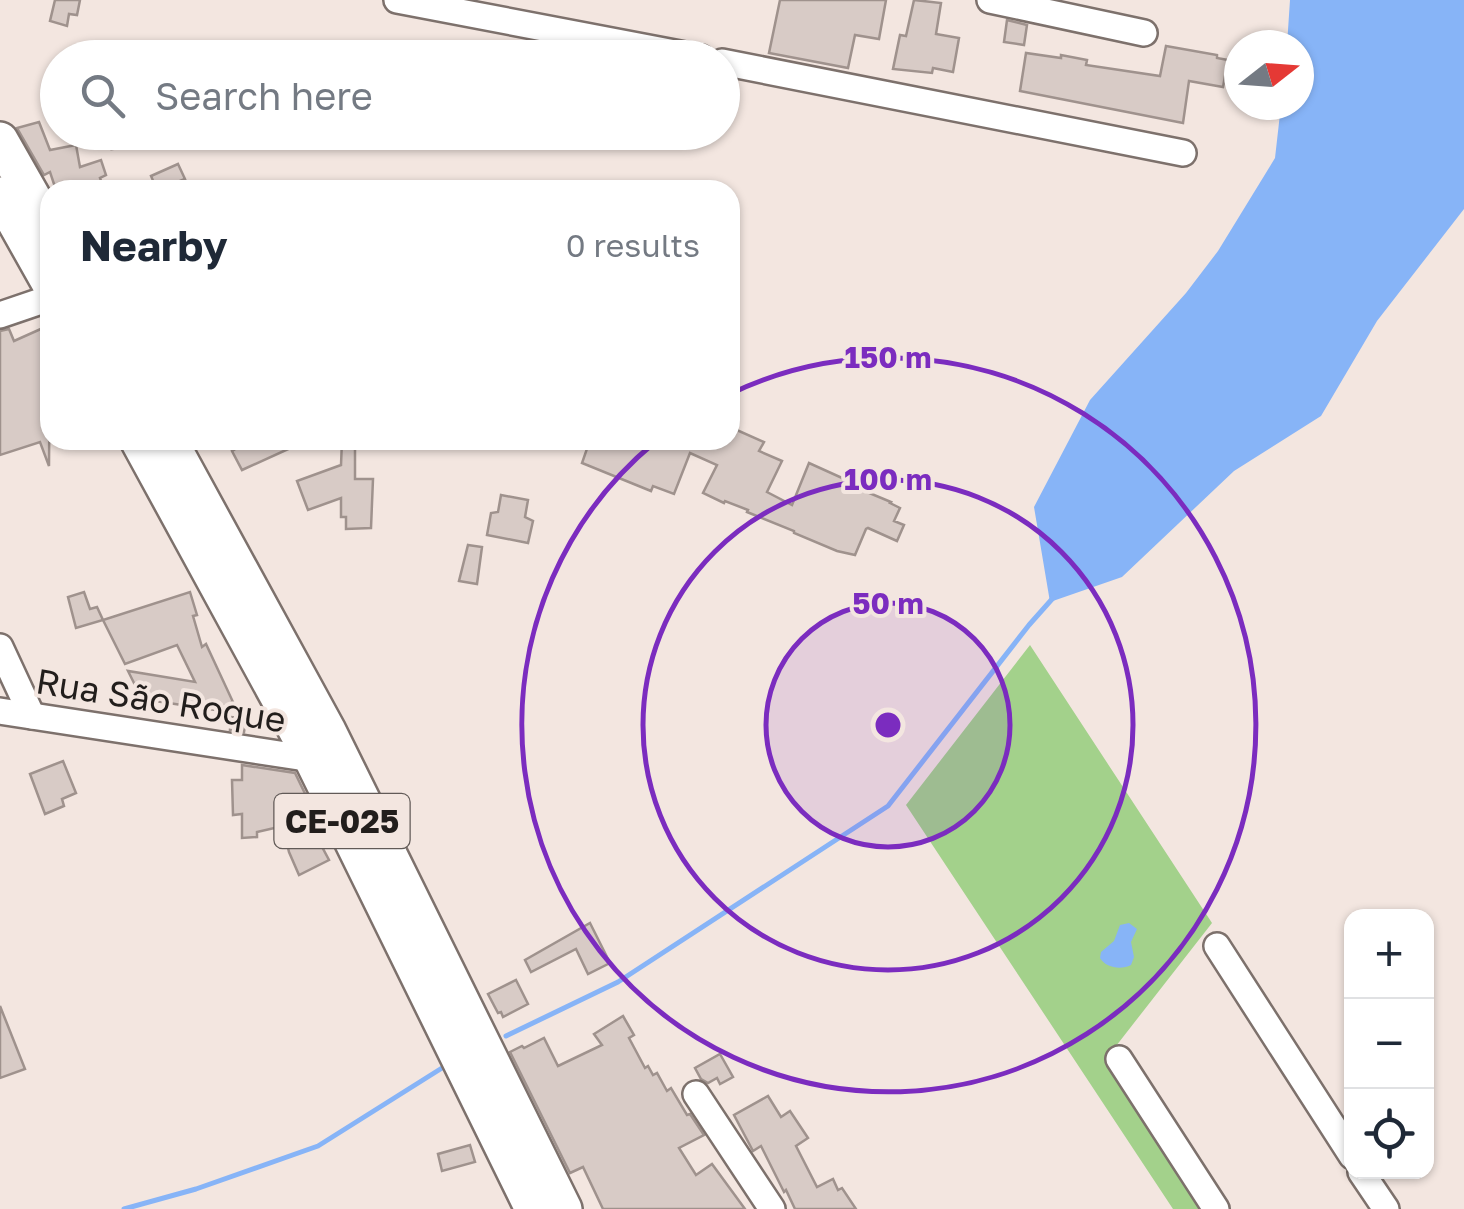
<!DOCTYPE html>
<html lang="en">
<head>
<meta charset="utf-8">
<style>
  body { margin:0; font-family:"Golos Text",sans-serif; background:#f2f2f3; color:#1f2937 }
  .controls { position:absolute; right:30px; bottom:30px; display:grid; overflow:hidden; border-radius:20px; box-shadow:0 2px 8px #0004 }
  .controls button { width:90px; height:90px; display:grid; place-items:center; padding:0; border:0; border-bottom:2px solid #e0e1e3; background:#fff; color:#1f2937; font:50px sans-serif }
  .compass { position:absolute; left:1224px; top:30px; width:90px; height:90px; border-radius:50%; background:#fff; box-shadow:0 2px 8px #0004; rotate:73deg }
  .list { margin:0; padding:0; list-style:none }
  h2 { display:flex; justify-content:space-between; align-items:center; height:130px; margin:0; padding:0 40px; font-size:42px }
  h2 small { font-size:32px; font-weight:400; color:#747a83 }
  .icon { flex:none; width:55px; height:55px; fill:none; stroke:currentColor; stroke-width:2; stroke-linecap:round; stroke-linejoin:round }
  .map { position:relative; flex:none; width:1464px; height:1209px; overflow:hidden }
  .search { position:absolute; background:#fff; box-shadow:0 2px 8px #0004; left:40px; top:40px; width:700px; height:110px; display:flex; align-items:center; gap:25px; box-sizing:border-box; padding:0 35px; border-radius:55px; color:#747a83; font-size:38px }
  .panel { position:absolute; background:#fff; box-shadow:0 2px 8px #0004; left:40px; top:180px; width:700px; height:270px; border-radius:30px }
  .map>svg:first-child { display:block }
  .green { fill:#a3d18b }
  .water { fill:#87b4f7 }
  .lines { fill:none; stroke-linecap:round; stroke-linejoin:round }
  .stream { stroke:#87b4f7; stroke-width:5 }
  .building { fill:#d8cbc6; stroke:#9f928d; stroke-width:2.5 }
  .minor-casing { stroke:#7d716c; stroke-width:30 }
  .highway-casing { stroke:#7d716c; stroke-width:40 }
  .minor { stroke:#fff; stroke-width:25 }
  .highway { stroke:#fff; stroke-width:35 }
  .ring { fill:none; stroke:#7b2cbf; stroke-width:5 }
  .labels { text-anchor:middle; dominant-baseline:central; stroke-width:8; stroke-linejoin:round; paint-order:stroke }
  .shield { fill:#f3e6e0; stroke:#615a57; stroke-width:2.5 }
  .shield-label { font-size:32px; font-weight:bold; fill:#221e1c }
  .street-label { font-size:35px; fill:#221e1c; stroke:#f3e6e0 }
  .centre { fill:#7b2cbf; stroke:#f3e6e0; stroke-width:5 }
  .ring-label { font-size:30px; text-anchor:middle; font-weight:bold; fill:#7b2cbf; stroke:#f3e6e0; stroke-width:8; stroke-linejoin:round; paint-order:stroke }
</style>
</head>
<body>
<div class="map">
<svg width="1464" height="1209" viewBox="0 0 1464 1209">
  <rect width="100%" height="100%" fill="#f3e6e0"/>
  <polygon class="green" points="1030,645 1212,923 1109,1055 1209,1209 1173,1209 906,805"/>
  <g class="water">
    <polygon points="1290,0 1464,0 1464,209 1377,321 1321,416 1234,471 1122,577 1050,602 1034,507 1090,400 1186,293 1218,251 1275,158 1281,105 1299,105 1299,45 1287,45"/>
    <path d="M1129 923 1137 929 1131 942 1134 957 1131 965C1121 970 1106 968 1100 958L1101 952 1114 941 1120 925Z"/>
  </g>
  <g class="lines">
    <g class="stream">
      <polyline points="506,1036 618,982 888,806 1029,625 1053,598"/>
      <polyline points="124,1209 196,1189 318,1146 442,1068"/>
    </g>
  </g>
  <g class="building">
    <polygon points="55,0 80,0 77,15 69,14 67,26 50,21"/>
    <polygon points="780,0 886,0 879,39 855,35 848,68 769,53"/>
    <polygon points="914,0 941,3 936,34 959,38 953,72 933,68 932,73 893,69 900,35 906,36"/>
    <polygon points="1007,20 1027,25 1024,45 1004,42"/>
    <polygon points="1166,46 1217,55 1217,58 1228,60 1223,87 1189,81 1183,123 1020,91 1026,53 1061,58 1061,55 1087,60 1086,65 1160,76"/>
    <polygon points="39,122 50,150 76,145 80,167 101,160 106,175 100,178 104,190 56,190 50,172 44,175 17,128"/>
    <polygon points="115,133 142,145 112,149"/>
    <polygon points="178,164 185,179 157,190 151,176"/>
    <polygon points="43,328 50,343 49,466 40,442 0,455 0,331 9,329 14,341"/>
    <polygon points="730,427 764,442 759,451 782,461 767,492 792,505 809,463 851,482 850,485 891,502 890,503 900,508 894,521 904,525 897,541 868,528 866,529 855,555 837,551 794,533 794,531 747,512 748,510 725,501 724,503 703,493 717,465 690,453 674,494 653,486 651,491 582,463 590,440 730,440"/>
    <polygon points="230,440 308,440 242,470 232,451 234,450"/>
    <polygon points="342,440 355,440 355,479 373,479 371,528 346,529 346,517 341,517 341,498 308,510 297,481 341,465"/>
    <polygon points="501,495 528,500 525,517 533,521 528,543 487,535 491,513 498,512"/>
    <polygon points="468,545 482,547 477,584 459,581"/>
    <polygon points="84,592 90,609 97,607 103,620 76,628 68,597"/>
    <polygon points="190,592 197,615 193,616 202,647 206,644 233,702 215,710 142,699 128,671 195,682 177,645 125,664 103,620"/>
    <polygon points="231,717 246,719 244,732 230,730"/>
    <polygon points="63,761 76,793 62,799 64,806 45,814 30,774"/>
    <polygon points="242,765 295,773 312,808 320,843 329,860 299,875 289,852 283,826 257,832 257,837 242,838 242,814 233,815 232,780 242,780"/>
    <polygon points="590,923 610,963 588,974 576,949 531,972 525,960"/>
    <polygon points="516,980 528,1004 503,1017 501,1012 498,1013 488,994"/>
    <polygon points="0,1006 25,1069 0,1078"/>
    <polygon points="623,1016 634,1035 629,1038 645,1068 648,1066 653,1075 657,1073 667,1091 671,1088 687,1115 690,1114 704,1135 679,1148 696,1175 712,1164 745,1209 603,1209 583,1167 570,1173 510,1052 522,1046 524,1048 544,1038 558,1066 602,1045 594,1034"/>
    <polygon points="720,1054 733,1077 720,1084 717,1078 708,1083 701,1079 695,1068"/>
    <polygon points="768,1096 781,1117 790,1111 808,1138 796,1146 817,1187 833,1179 838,1190 842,1188 856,1209 795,1209 786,1190 784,1192 761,1146 753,1151 734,1115"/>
    <polygon points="470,1145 475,1162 442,1171 438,1154"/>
  </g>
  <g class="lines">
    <defs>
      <g id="minor">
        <polyline points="397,0 701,58"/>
        <polyline points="990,0 1144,33"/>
        <polyline points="722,62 1183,153"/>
        <polyline points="0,315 50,298"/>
        <polyline points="0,647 32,716"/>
        <polyline points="0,711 312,759"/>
        <polyline points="1217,946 1352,1156"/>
        <polyline points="1119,1059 1216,1209"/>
        <polyline points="696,1094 772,1209"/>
        <polyline points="1361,1172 1386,1209"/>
      </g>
      <g id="highway">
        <polyline points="0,140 50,228"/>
        <polyline points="0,195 50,284"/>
        <polyline points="138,440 312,759 533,1209"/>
        <polyline points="169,440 328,731 564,1209"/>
      </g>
    </defs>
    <use href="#minor" class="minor-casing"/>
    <use href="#highway" class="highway-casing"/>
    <use href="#minor" class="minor"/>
    <use href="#highway" class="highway"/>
  </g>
  <circle cx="888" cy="725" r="122" fill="#7b2cbf" fill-opacity=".12"/>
  <g class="ring">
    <circle cx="888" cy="725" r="122"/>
    <circle cx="888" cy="725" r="245"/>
    <path d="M730 394A367 367 0 1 1 655 442"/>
  </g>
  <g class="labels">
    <rect class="shield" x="274.5" y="794" width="135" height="54" rx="8"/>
    <g class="shield-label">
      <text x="342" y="821">CE-025</text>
    </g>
    <g class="street-label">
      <text transform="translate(161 700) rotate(9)">Rua São Roque</text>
    </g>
  </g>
  <circle cx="888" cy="725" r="15" class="centre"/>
  <g class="ring-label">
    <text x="888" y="368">150 m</text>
    <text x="888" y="490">100 m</text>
    <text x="888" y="614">50 m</text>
  </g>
</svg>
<div class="controls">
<button>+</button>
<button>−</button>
<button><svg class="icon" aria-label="locate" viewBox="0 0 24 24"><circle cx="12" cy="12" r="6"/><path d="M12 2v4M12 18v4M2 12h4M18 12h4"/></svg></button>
</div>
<svg class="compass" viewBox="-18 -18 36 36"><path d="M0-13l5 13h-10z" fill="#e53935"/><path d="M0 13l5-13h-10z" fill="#747a83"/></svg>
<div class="search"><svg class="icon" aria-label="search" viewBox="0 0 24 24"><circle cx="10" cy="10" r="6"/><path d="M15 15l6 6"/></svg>Search here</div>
<section class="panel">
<h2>Nearby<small>0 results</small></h2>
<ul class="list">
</ul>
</section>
</div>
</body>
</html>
